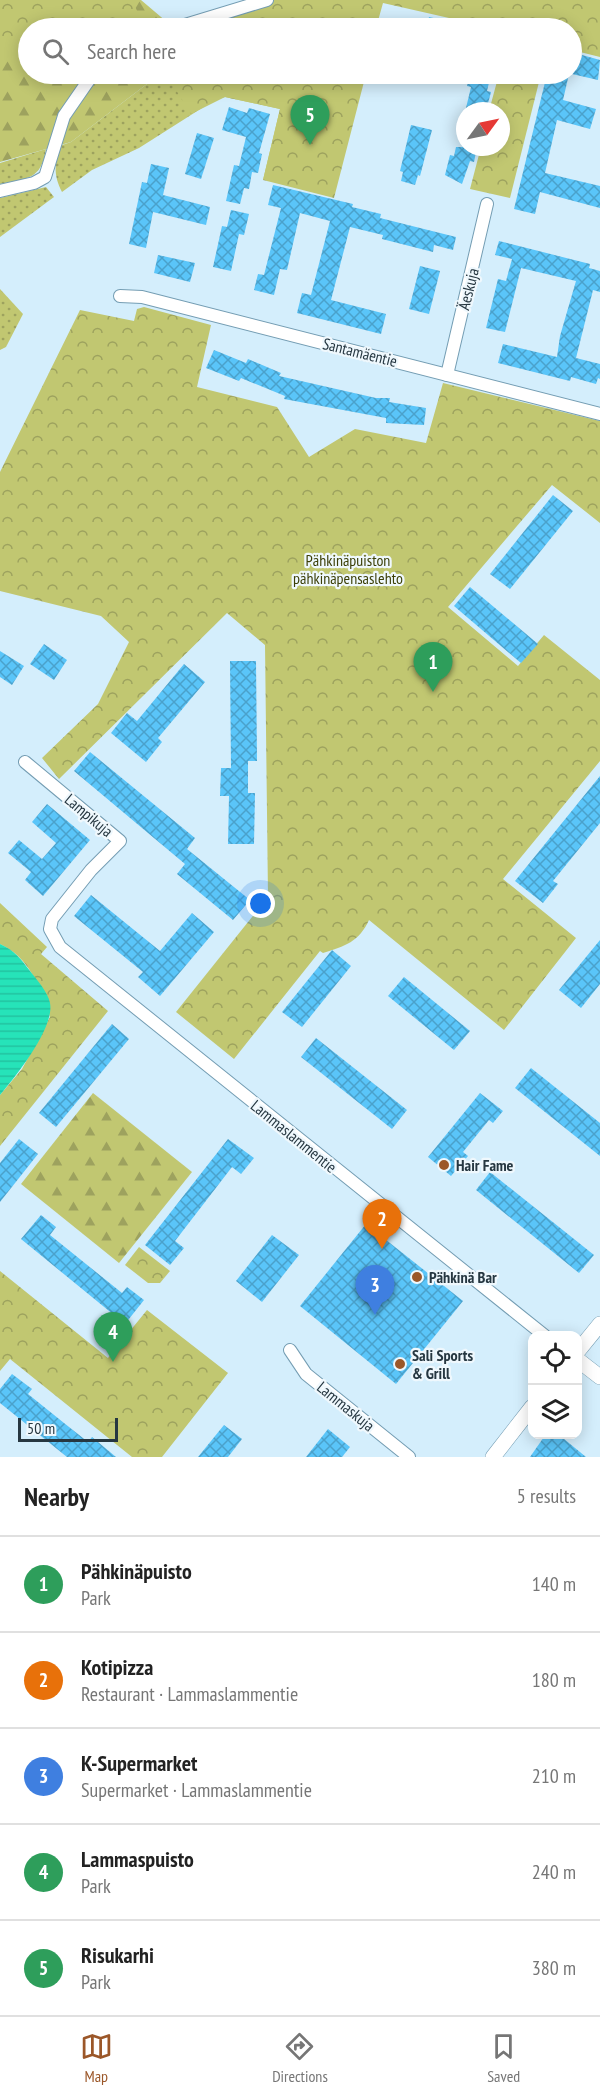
<!DOCTYPE html>
<html lang="en">
<head>
<meta charset="utf-8">
<style>
  body { margin:0; font-family:"PT Sans Narrow",sans-serif; background:#f6f6f6; color:#222 }
  .controls { position:absolute; right:18px; bottom:18px; display:grid; overflow:hidden; border-radius:12px; box-shadow:0 3px 15px #0003 }
  .controls button { width:54px; height:54px; display:grid; place-items:center; padding:0; border:0; border-bottom:2px solid #e0e0e0; background:#fff; color:#222; font:30px sans-serif }
  .compass { position:absolute; left:456px; top:102px; width:54px; height:54px; border-radius:50%; background:#fff; box-shadow:0 3px 15px #0003; rotate:57deg }
  .scale { position:absolute; left:18px; bottom:15px; width:100px; box-sizing:border-box; padding-left:6px; border:3px solid #263741; border-top:0; font-size:16px; line-height:21px; white-space:nowrap; color:#263741; -webkit-text-stroke:4px #eff8fd; paint-order:stroke }
  .you { position:absolute; left:261px; top:904px; width:21px; height:21px; margin:-15px; border:4px solid #fff; border-radius:50%; background:#1a73e8; box-shadow:0 0 0 9px #1a73e833 }
  .badge { display:grid; place-items:center; width:39px; height:39px; border-radius:50%; background:#9b5729; color:#fff; font-size:20px; font-weight:700 }
  .pin { position:absolute; translate:-50% -50px; filter:drop-shadow(0 2px 3px #0008) }
  .pin::after { content:''; position:absolute; top:32px; width:21px; height:18px; background:inherit; clip-path:polygon(0 0,100% 0,50% 100%) }
  .list { margin:0; padding:0; list-style:none }
  h2 { display:flex; justify-content:space-between; align-items:center; height:78px; margin:0; padding:0 24px; font-size:26px }
  h2 small { font-size:20px; font-weight:400; color:#767676 }
  .list li { display:grid; grid-template-columns:39px 1fr auto; gap:18px; align-items:center; box-sizing:border-box; height:96px; padding:0 24px; border-top:2px solid #e0e0e0 }
  .list b { display:block; font-size:22px; white-space:nowrap }
  .list p { margin:0; font-size:20px; white-space:nowrap; color:#767676 }
  .list em { font-size:20px; font-style:normal; color:#767676 }
  .icon { flex:none; width:33px; height:33px; fill:none; stroke:currentColor; stroke-width:2; stroke-linecap:round; stroke-linejoin:round }
  .map { position:relative; flex:none; width:600px; height:1457px; overflow:hidden }
  .search { position:absolute; background:#fff; box-shadow:0 3px 15px #0003; left:18px; right:18px; top:18px; height:66px; display:flex; align-items:center; gap:15px; box-sizing:border-box; padding:0 21px; border-radius:33px; color:#767676; font-size:22px }
  .sheet { height:558px; background:#fff }
  nav { display:flex; justify-content:space-around; align-items:center; box-sizing:border-box; height:84px; border-top:2px solid #e0e0e0; background:#fff; font-size:16px; color:#767676 }
  nav a { display:grid; justify-items:center; gap:3px }
  nav .on { color:#9b5729 }
  .map>svg:first-child { display:block }
  .grass { fill:url(#grass-dots) }
  .forest { fill:url(#forest-firs) }
  .park { fill:url(#park-crowns) }
  .water { fill:url(#water-rules) }
  .building { fill:url(#building-cross-hatch) }
  .lines { fill:none; stroke-linecap:round; stroke-linejoin:round }
  .minor-casing { stroke:#749db3; stroke-width:14 }
  .tertiary-casing { stroke:#749db3; stroke-width:16 }
  .minor { stroke:#fff; stroke-width:12 }
  .tertiary { stroke:#fff; stroke-width:15 }
  .poi-dot { fill:#9b5729; stroke:#eff8fd; stroke-width:2 }
  .labels { text-anchor:middle; dominant-baseline:central; stroke-width:4.5; stroke-linejoin:round; paint-order:stroke }
  .street-label { font-size:16px; fill:#263741; stroke:#eff8fd }
  .park-label { font-size:16px; fill:#3c3f07; stroke:#eff8fd }
  .poi-label { font-size:16px; font-weight:bold; fill:#263741; stroke:#eff8fd; text-anchor:start }
</style>
</head>
<body>
<div class="map">
<svg width="600" height="1457" viewBox="0 0 600 1457">
  <defs>
    <pattern id="grass-dots" width="8" height="8" patternUnits="userSpaceOnUse" patternTransform="scale(1.5)"><rect width="8" height="8" fill="#c1c771"/><path d="M2 2h.1M6 6h.1" fill="none" stroke="#9da25e" stroke-width="1.8" stroke-linecap="round"/></pattern>
    <pattern id="forest-firs" width="22" height="20" patternUnits="userSpaceOnUse" patternTransform="scale(1.5)"><rect width="22" height="20" fill="#c1c771"/><path d="M5 1l3.5 6h-7zM16 11l3.5 6h-7z" fill="#9da25e"/></pattern>
    <pattern id="park-crowns" width="20" height="18" patternUnits="userSpaceOnUse" patternTransform="scale(1.5)"><rect width="20" height="18" fill="#c1c771"/><path d="M2 6a3 3 0 1 1 6 0M12 15a3 3 0 1 1 6 0" fill="none" stroke="#9da25e"/></pattern>
    <pattern id="water-rules" width="6" height="5" patternUnits="userSpaceOnUse" patternTransform="scale(1.5)"><rect width="6" height="5" fill="#26e3b9"/><path d="M0 2.5h6" fill="none" stroke="#22c3a0"/></pattern>
    <pattern id="building-cross-hatch" width="8" height="8" patternUnits="userSpaceOnUse" patternTransform="scale(1.5)"><rect width="8" height="8" fill="#5ac5f9"/><path d="M0 0l8 8M0 8l8-8" fill="none" stroke="#4aa1cb"/></pattern>
  </defs>
  <rect width="100%" height="100%" fill="#d4eefc"/>
  <g class="grass">
    <path d="M160 74H366L263 180 280 109 225 97 213 101 139 148 92 170 62 192C53 175 55 164 59 146L71 142Z"/>
    <path d="M46 149C41 180 28 178 0 184V163Z"/>
    <polygon points="46,187 54,197 0,237 0,198"/>
    <polygon points="0,289 23,314 6,347 0,350"/>
  </g>
  <g class="forest">
    <polygon points="0,0 141,0 174,28 28,28 28,74 160,74 71,142 0,162"/>
    <polygon points="93,1093 192,1172 119,1263 21,1184"/>
  </g>
  <g class="park">
    <polygon points="0,0 132,0 139,15 84,28 28,28 28,42 0,48"/>
    <polygon points="267,0 600,0 600,57 572,50 572,28 493,28 383,3 376,28 175,28"/>
    <polygon points="166,74 366,74 334,198 263,180 280,109 225,97 191,114"/>
    <polygon points="499,74 541,74 510,198 470,189 481,147 501,147 501,111 489,111"/>
    <path d="M144 307 211 325 197 387 277 407 309 457 355 429 426 443 443 383 600 421V523L552 485 448 607 518 666 544 635 600 680V761L503 879 576 938 504 1030 369 920C359 942 345 946 323 953L320 951 234 1059 176 1012 268 897 265 645 227 613 59 779 42 758 98 704 129 642 101 616 0 591V472L80 310 134 321 137 309Z"/>
    <path d="M0 903 47 947 41 954 108 1011 0 1146V1095L22 1069 50 1017C41 988 29 957 0 944Z"/>
    <polygon points="139,1247 170,1271 160,1283 148,1283 125,1265"/>
    <polygon points="0,1271 108,1358 147,1310 228,1373 162,1457 132,1457 10,1359 0,1371"/>
  </g>
  <path class="water" d="M0 944C14 950 21 959 30 971 37 980 48 992 50 1003 55 1028 15 1077 0 1095Z"/>
  <g class="building">
    <polygon points="429,17 465,25 464,28 426,28"/>
    <polygon points="582,55 600,60 598,80 572,74 572,58 581,60"/>
    <polygon points="470,74 491,74 487,91 491,92 486,111 466,108 471,87 467,86"/>
    <polygon points="547,74 569,74 563,100 596,109 590,129 557,120 545,173 600,186 600,208 540,192 535,214 514,209"/>
    <polygon points="229,107 247,113 249,108 270,114 259,153 262,154 258,173 252,172 249,189 244,188 240,204 226,201 234,165 239,166 246,137 222,130"/>
    <polygon points="411,125 432,130 420,176 418,175 415,185 401,181 403,172 400,171"/>
    <polygon points="197,133 214,138 201,179 185,174"/>
    <polygon points="456,147 477,147 474,162 470,161 462,184 445,175 450,155 454,156"/>
    <polygon points="151,164 169,168 163,195 210,207 206,225 153,212 146,248 129,244 142,182 147,183"/>
    <polygon points="273,185 353,204 352,207 381,214 380,218 456,237 453,250 434,245 433,252 382,239 383,235 350,227 331,300 386,314 381,334 297,313 302,293 311,295 330,221 300,213 287,270 280,269 274,295 254,290 258,274 264,275 281,208 268,205"/>
    <polygon points="231,210 249,214 244,235 239,234 231,271 213,267 222,226 227,227"/>
    <polygon points="499,241 590,264 589,268 600,271 600,292 593,290 576,358 600,364 600,379 598,378 596,384 571,377 570,381 498,363 503,344 557,357 560,336 576,281 521,268 505,332 486,328 498,279 506,281 512,259 495,255"/>
    <polygon points="158,255 195,263 190,282 154,273"/>
    <polygon points="420,266 440,271 429,314 409,309"/>
    <polygon points="214,350 246,363 248,359 281,373 279,376 376,398 390,398 389,402 426,408 424,425 386,423 386,418 284,399 285,396 241,378 239,381 206,368"/>
    <polygon points="553,495 573,511 510,589 490,574"/>
    <polygon points="470,587 538,644 521,663 454,606"/>
    <polygon points="44,644 67,660 54,680 30,664"/>
    <polygon points="0,651 24,666 12,685 0,677"/>
    <polygon points="230,661 256,661 257,761 248,761 248,793 255,793 254,844 228,844 229,796 220,796 221,768 231,768"/>
    <polygon points="184,664 205,682 158,738 162,742 146,762 111,733 127,713 137,721"/>
    <polygon points="90,752 195,838 187,849 250,900 233,920 177,874 185,864 74,771"/>
    <polygon points="600,776 600,823 553,881 558,884 543,903 515,881"/>
    <polygon points="47,804 90,840 43,896 25,880 31,872 8,853 19,840 42,859 56,843 32,822"/>
    <polygon points="91,895 160,951 192,913 214,932 160,996 138,977 143,972 74,916"/>
    <polygon points="600,940 600,984 581,1008 559,990"/>
    <polygon points="332,950 351,966 302,1027 282,1012"/>
    <polygon points="404,977 470,1031 454,1050 388,996"/>
    <polygon points="112,1024 129,1039 56,1127 39,1113"/>
    <polygon points="316,1038 407,1110 392,1129 301,1057"/>
    <polygon points="531,1068 600,1123 600,1156 515,1088"/>
    <polygon points="480,1093 503,1111 493,1123 489,1120 463,1152 468,1156 451,1176 428,1157"/>
    <polygon points="19,1139 38,1154 0,1202 0,1163"/>
    <polygon points="228,1139 254,1158 241,1174 232,1167 175,1241 184,1248 170,1265 145,1245"/>
    <polygon points="490,1172 594,1255 579,1273 476,1190"/>
    <polygon points="41,1215 56,1227 50,1235 122,1293 127,1287 144,1300 125,1324 21,1239"/>
    <polygon points="366,1224 463,1301 396,1384 300,1306"/>
    <polygon points="272,1235 299,1255 262,1302 236,1281"/>
    <polygon points="12,1374 32,1389 28,1394 64,1423 88,1442 92,1437 116,1457 67,1457 0,1403 0,1389"/>
    <polygon points="224,1425 242,1439 228,1457 198,1457"/>
    <polygon points="328,1429 350,1447 342,1457 306,1457"/>
    <polygon points="546,1434 558,1434 586,1457 530,1457"/>
  </g>
  <g class="lines">
    <defs>
      <g id="minor">
        <polyline points="175,28 267,0"/>
        <polyline points="0,191 34,183 45,177 64,116 93,74"/>
        <polyline points="120,296 142,297 600,414"/>
        <polyline points="447,375 487,204"/>
        <polyline points="25,762 120,841 91,870 52,919 50,929 60,947 545,1336"/>
        <polyline points="290,1350 306,1374 409,1457"/>
      </g>
      <g id="tertiary">
        <polyline points="578,1351 600,1324"/>
        <polyline points="578,1360 600,1377"/>
        <polyline points="493,1457 532,1407"/>
      </g>
    </defs>
    <use href="#minor" class="minor-casing"/>
    <use href="#tertiary" class="tertiary-casing"/>
    <use href="#minor" class="minor"/>
    <use href="#tertiary" class="tertiary"/>
  </g>
  <g class="poi-dot">
    <circle cx="444" cy="1165" r="6"/>
    <circle cx="417" cy="1277" r="6"/>
    <circle cx="400" cy="1364" r="6"/>
  </g>
  <g class="labels">
    <g class="street-label">
      <text transform="translate(468 289) rotate(-76)">Äeskuja</text>
      <text transform="translate(360 352) rotate(14)">Santamäentie</text>
      <text transform="translate(89 815) rotate(40)">Lampikuja</text>
      <text transform="translate(294 1136) rotate(39)">Lammaslammentie</text>
      <text transform="translate(346 1406) rotate(39)">Lammaskuja</text>
    </g>
    <g class="park-label">
      <text x="348" y="560">Pähkinäpuiston<tspan x="348" dy="18">pähkinäpensaslehto</tspan></text>
    </g>
    <g class="poi-label">
      <text x="456" y="1165">Hair Fame</text>
      <text x="429" y="1277">Pähkinä Bar</text>
      <text x="412" y="1355">Sali Sports<tspan x="412" dy="18">&amp; Grill</tspan></text>
    </g>
  </g>
</svg>
<div class="controls">
<button><svg class="icon" aria-label="locate" viewBox="0 0 24 24"><circle cx="12" cy="12" r="6"/><path d="M12 2v4M12 18v4M2 12h4M18 12h4"/></svg></button>
<button><svg class="icon" aria-label="layers" viewBox="0 0 24 24"><path d="M12 4l9 5-9 5-9-5zM3 14l9 5 9-5"/></svg></button>
</div>
<svg class="compass" viewBox="-18 -18 36 36"><path d="M0-13l5 13h-10z" fill="#e53935"/><path d="M0 13l5-13h-10z" fill="#767676"/></svg>
<div class="scale">50 m</div>
<div class="you"></div>
<div class="pin badge" style="left:433px;top:692px;background:#2e9e5b">1</div>
<div class="pin badge" style="left:382px;top:1249px;background:#e8710a">2</div>
<div class="pin badge" style="left:375px;top:1315px;background:#3f7fe0">3</div>
<div class="pin badge" style="left:113px;top:1362px;background:#2e9e5b">4</div>
<div class="pin badge" style="left:310px;top:145px;background:#2e9e5b">5</div>
<div class="search"><svg class="icon" aria-label="search" viewBox="0 0 24 24"><circle cx="10" cy="10" r="6"/><path d="M15 15l6 6"/></svg>Search here</div>
</div>
<section class="sheet">
<h2>Nearby<small>5 results</small></h2>
<ul class="list">
<li><span class="badge" style="background:#2e9e5b">1</span><div><b>Pähkinäpuisto</b><p>Park</p></div><em>140 m</em></li>
<li><span class="badge" style="background:#e8710a">2</span><div><b>Kotipizza</b><p>Restaurant · Lammaslammentie</p></div><em>180 m</em></li>
<li><span class="badge" style="background:#3f7fe0">3</span><div><b>K-Supermarket</b><p>Supermarket · Lammaslammentie</p></div><em>210 m</em></li>
<li><span class="badge" style="background:#2e9e5b">4</span><div><b>Lammaspuisto</b><p>Park</p></div><em>240 m</em></li>
<li><span class="badge" style="background:#2e9e5b">5</span><div><b>Risukarhi</b><p>Park</p></div><em>380 m</em></li>
</ul>
</section>
<nav>
<a class="on"><svg class="icon" aria-label="map" viewBox="0 0 24 24"><path d="M3 6l6-2 6 2 6-2v14l-6 2-6-2-6 2zM9 4v14M15 6v14"/></svg>Map</a>
<a><svg class="icon" aria-label="directions" viewBox="0 0 24 24"><path d="M12 3l9 9-9 9-9-9zM9 14v-3h6M13 9l2 2-2 2"/></svg>Directions</a>
<a><svg class="icon" aria-label="saved" viewBox="0 0 24 24"><path d="M7 4h10v16l-5-4-5 4z"/></svg>Saved</a>
</nav>
</body>
</html>
